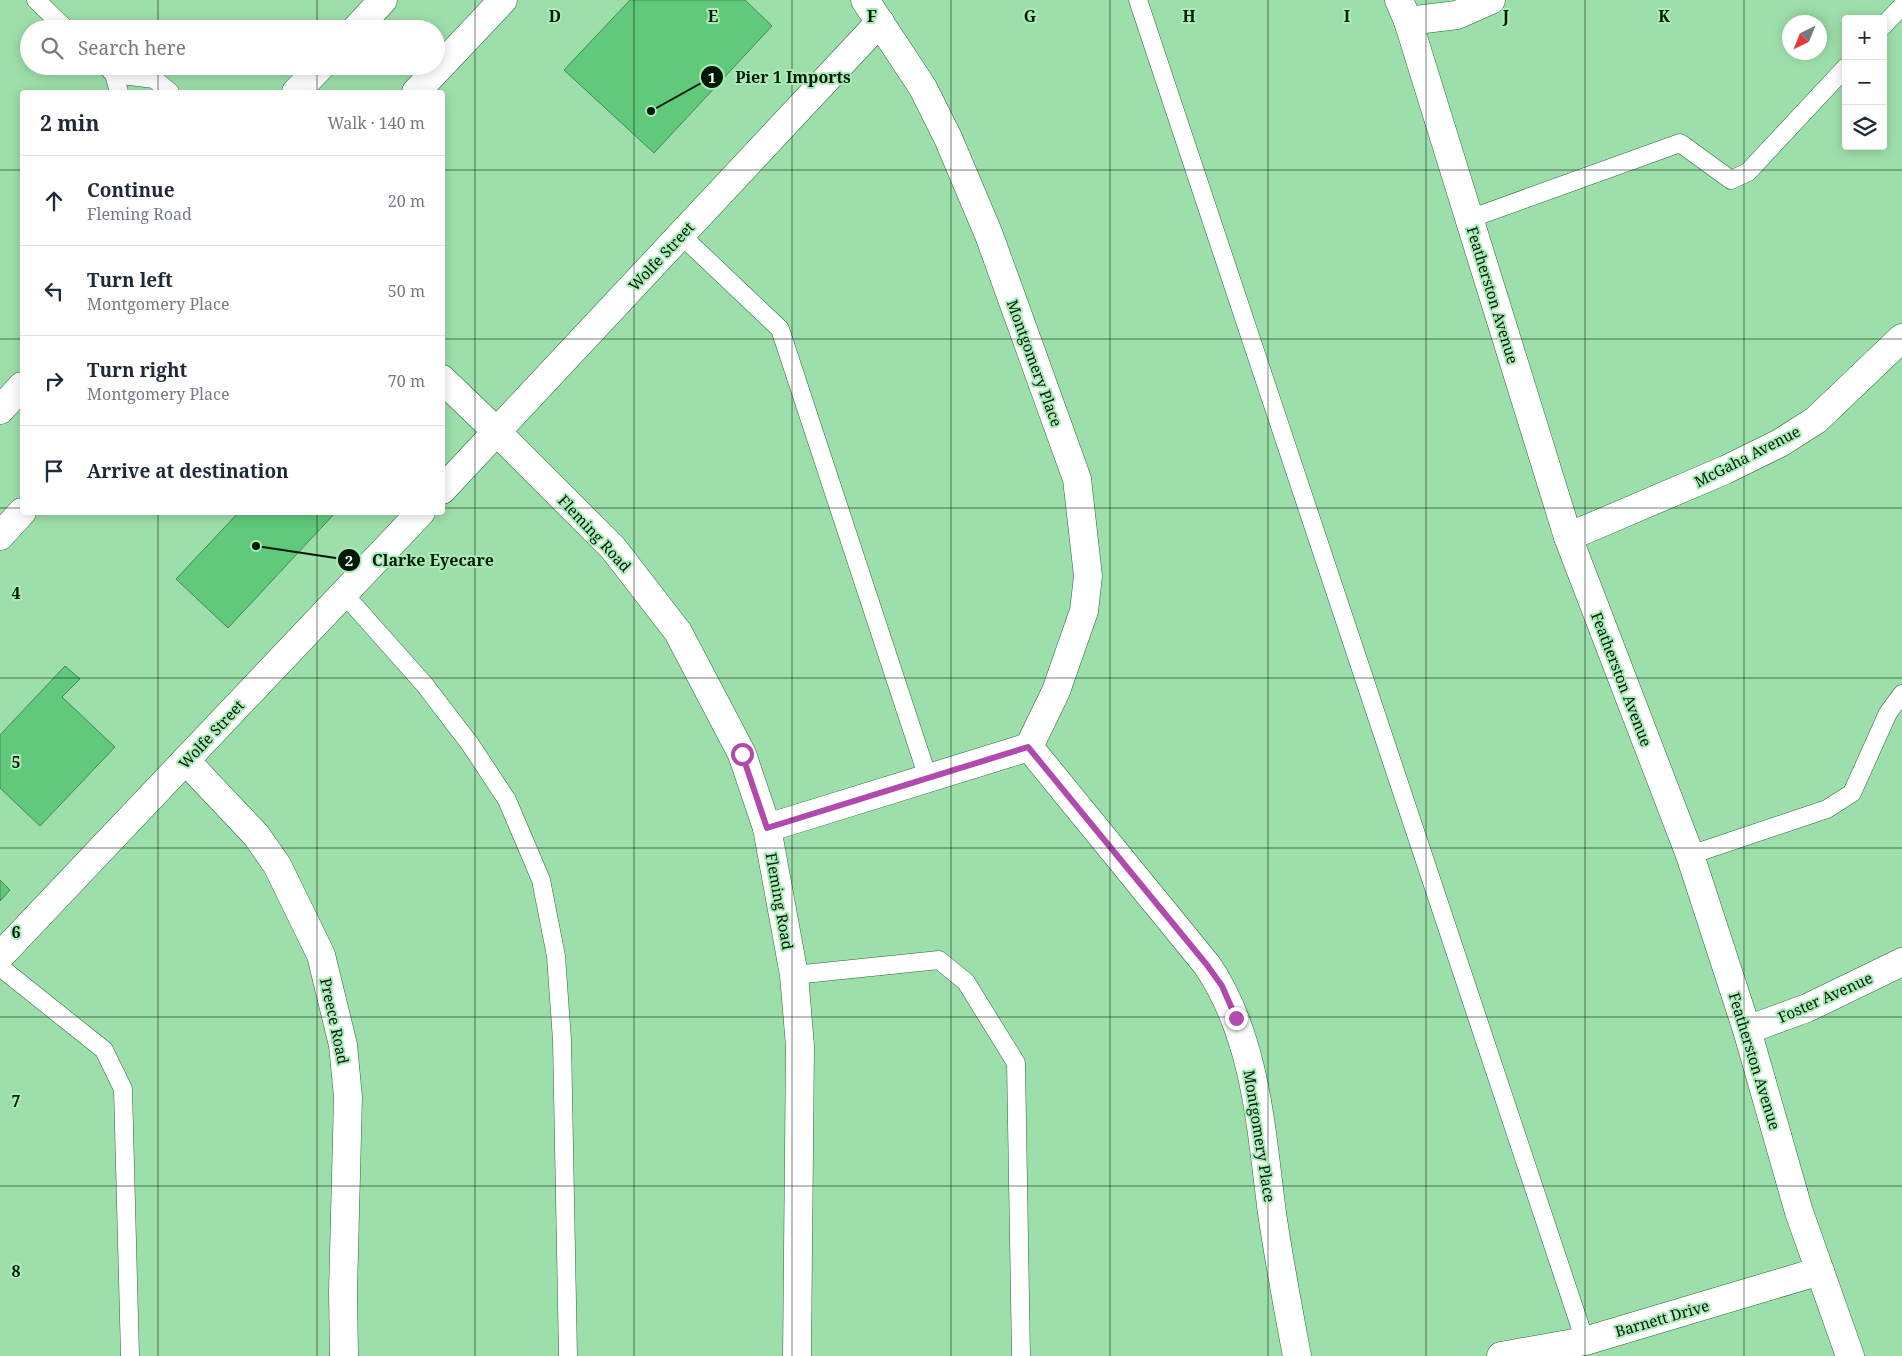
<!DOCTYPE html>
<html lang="en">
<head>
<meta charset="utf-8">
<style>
  body { margin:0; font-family:"Noto Serif",serif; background:#f2f2f3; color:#1f2937 }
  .controls { position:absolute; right:15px; top:15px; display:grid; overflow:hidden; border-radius:5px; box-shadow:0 2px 12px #0003 }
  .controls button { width:45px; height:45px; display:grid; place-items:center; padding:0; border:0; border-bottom:1px solid #e0e1e3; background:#fff; color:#1f2937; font:25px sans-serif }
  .compass { position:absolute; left:1782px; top:15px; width:45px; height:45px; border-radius:50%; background:#fff; box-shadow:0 2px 12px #0003; rotate:223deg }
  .stop { position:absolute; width:15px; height:15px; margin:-11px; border:4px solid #b249ac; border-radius:50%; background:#fff }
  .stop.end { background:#b249ac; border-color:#fff; box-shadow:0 1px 5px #0008 }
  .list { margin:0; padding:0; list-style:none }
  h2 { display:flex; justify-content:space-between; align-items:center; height:65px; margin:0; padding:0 20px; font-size:21px }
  h2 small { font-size:16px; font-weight:400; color:#747a83 }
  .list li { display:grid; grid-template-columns:32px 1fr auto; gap:15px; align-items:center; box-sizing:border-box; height:90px; padding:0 20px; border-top:1px solid #e0e1e3 }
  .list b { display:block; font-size:19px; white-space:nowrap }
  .list p { margin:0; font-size:16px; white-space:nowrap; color:#747a83 }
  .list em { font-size:16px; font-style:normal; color:#747a83 }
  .icon { flex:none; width:28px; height:28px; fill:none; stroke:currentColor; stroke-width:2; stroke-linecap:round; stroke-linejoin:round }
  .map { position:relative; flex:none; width:1902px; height:1356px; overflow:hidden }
  .search { position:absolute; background:#fff; box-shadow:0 2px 12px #0003; left:20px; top:20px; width:425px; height:55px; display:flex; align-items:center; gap:12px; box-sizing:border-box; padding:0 18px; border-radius:28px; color:#747a83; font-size:19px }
  .panel { position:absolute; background:#fff; box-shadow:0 2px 12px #0003; left:20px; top:90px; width:425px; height:425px; border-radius:5px }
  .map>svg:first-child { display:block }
  .building { fill:#61c97b; stroke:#478656 }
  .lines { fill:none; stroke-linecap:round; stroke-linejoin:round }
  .lane-casing { stroke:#28683a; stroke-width:19 }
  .street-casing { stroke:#28683a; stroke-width:29 }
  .secondary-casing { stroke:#28683a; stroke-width:29 }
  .lane { stroke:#fff; stroke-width:18 }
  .street { stroke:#fff; stroke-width:28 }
  .secondary { stroke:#fff; stroke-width:28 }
  .route { stroke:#b249ac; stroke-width:6 }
  .grid { fill:none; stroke:#001806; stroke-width:1; stroke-opacity:0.55 }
  .labels { text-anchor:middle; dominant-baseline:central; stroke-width:4; stroke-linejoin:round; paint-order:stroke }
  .street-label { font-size:15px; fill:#001806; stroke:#aaecb7 }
  .grid-label { font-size:16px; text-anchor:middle; font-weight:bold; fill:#001806; stroke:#aaecb7; stroke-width:4; stroke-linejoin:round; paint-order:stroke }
  .leader { fill:none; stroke:#001806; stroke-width:2 }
  .callout-dot { fill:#001806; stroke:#aaecb7; stroke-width:2 }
  .mark-label { font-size:15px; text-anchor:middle; font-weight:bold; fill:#fff }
  .callout-label { font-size:16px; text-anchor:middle; font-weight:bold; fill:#001806; stroke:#aaecb7; stroke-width:4; stroke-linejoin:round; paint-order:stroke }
</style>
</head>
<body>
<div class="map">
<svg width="1902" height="1356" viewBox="0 0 1902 1356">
  <rect width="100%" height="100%" fill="#9ddfaa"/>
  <g class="building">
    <polygon points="630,0 745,0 772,26 654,153 564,70"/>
    <polygon points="239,512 336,512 228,628 176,579"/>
    <polygon points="65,666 80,679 62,697 115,747 40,826 0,788 0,735"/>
    <polygon points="0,880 10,890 0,901"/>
  </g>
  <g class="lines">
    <defs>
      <g id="lane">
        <polyline points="36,0 66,29"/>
        <polyline points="1138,0 1585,1341"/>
        <polyline points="1883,26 1902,6"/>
        <polyline points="107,67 114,74 119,92"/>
        <polyline points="114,74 154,79 170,92"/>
        <polyline points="1469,219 1680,143 1731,180 1748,172 1846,67"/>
        <polyline points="681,235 780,329 928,778"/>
        <polyline points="344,594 424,684 470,744 507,800 541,880 556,956 562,1040 568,1356"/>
        <polyline points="1690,855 1827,809 1852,793 1888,713 1902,694"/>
        <polyline points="0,967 104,1050 123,1089 130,1356"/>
        <polyline points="794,975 939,960 966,982 1016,1063 1021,1356"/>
      </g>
      <g id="street">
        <path d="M865 0 923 88 948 138 989 235 1077 479 1088 576 1084 611 1056 691 1029 747 1207 965C1256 1037 1261 1129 1272 1213 1279 1261 1288 1308 1297 1356"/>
        <polyline points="1399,0 1408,21 1568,537 1690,855 1747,1030 1799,1212 1850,1356"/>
        <polyline points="1408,21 1457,15 1491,0"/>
        <polyline points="442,379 497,432 613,548 678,632 742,754 767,828 794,975 800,1046 797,1356"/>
        <polyline points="442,490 880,22"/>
        <polyline points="1568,537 1725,470 1780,443 1816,420 1902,338"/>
        <polyline points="186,761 256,835 277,865 321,955 343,1045 348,1097 343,1292 344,1356"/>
        <polyline points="767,828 1029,747"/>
        <polyline points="0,956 421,512"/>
        <polyline points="1747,1030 1807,1008 1902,962"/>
        <polyline points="1501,1356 1585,1341 1820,1271"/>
      </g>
      <g id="secondary">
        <polyline points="356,29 383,0"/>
        <polyline points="296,92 321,66"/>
        <polyline points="416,92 503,0"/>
        <polyline points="0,410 22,386"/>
        <polyline points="0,536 22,512"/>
      </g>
    </defs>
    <use href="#lane" class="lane-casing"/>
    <use href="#street" class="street-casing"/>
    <use href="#secondary" class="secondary-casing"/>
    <use href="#lane" class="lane"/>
    <use href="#street" class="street"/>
    <use href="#secondary" class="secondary"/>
  </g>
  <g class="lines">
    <polyline class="route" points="742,754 767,828 1028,747 1207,965 1222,986 1236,1018"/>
  </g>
  <path class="grid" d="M158 0V29M317 0V29M475 0V1356M634 0V1356M792 0V1356M951 0V1356M1110 0V1356M1268 0V1356M1426 0V1356M1585 0V1356M1744 0V1356M158 66V92M317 66V92M0 170H22M442 170H1902M0 339H22M442 339H1902M0 508H22M442 508H1902M158 512V1356M317 512V1356M0 678H1902M0 848H1902M0 1017H1902M0 1186H1902"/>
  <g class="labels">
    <g class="street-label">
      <text transform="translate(661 256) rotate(-47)">Wolfe Street</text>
      <text transform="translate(1493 295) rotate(73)">Featherston Avenue</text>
      <text transform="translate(1035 363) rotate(70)">Montgomery Place</text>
      <text transform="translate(1747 456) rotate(-27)">McGaha Avenue</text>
      <text transform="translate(595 533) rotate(47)">Fleming Road</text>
      <text transform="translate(1622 679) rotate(69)">Featherston Avenue</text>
      <text transform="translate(211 734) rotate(-47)">Wolfe Street</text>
      <text transform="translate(780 901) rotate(80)">Fleming Road</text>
      <text transform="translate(1825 997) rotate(-24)">Foster Avenue</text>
      <text transform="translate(335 1021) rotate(78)">Preece Road</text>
      <text transform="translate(1755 1061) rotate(73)">Featherston Avenue</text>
      <text transform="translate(1260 1136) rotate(81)">Montgomery Place</text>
      <text transform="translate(1662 1318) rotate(-16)">Barnett Drive</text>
    </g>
  </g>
  <g class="grid-label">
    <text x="555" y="22">D</text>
    <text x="713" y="22">E</text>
    <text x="872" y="22">F</text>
    <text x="1030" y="22">G</text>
    <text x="1189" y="22">H</text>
    <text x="1347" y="22">I</text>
    <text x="1506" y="22">J</text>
    <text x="1664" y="22">K</text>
    <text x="16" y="599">4</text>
    <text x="16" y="768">5</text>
    <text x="16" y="938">6</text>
    <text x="16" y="1107">7</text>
    <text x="16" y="1277">8</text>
  </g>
  <path class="leader" d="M651 111L712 77M256 546L349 560"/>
  <g class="callout-dot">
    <circle cx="651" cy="111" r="5"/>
    <circle cx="256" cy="546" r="5"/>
    <circle cx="712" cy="77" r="12"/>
    <circle cx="349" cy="560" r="12"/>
  </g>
  <g class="mark-label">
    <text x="712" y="83">1</text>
    <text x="349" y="566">2</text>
  </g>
  <g class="callout-label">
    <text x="793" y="83">Pier 1 Imports</text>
    <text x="433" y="566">Clarke Eyecare</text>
  </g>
</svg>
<div class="controls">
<button>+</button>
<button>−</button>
<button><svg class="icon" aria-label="layers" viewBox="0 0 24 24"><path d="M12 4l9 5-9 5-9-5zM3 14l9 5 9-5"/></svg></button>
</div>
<svg class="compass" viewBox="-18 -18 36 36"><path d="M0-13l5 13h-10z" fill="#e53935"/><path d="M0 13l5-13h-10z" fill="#747a83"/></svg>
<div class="stop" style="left:742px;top:754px"></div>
<div class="stop end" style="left:1236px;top:1018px"></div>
<div class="search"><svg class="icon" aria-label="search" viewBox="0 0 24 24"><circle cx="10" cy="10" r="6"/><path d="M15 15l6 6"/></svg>Search here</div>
<section class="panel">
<h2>2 min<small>Walk · 140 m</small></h2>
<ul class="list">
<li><svg class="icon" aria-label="ahead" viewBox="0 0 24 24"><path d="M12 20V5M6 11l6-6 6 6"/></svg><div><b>Continue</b><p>Fleming Road</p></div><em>20 m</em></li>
<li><svg class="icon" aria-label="left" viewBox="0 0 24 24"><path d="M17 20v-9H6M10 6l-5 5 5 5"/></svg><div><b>Turn left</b><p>Montgomery Place</p></div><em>50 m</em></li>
<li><svg class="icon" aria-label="right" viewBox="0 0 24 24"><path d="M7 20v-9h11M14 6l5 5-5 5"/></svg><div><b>Turn right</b><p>Montgomery Place</p></div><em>70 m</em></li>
<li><svg class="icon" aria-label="arrive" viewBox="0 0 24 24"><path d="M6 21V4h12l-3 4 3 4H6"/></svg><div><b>Arrive at destination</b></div></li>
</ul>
</section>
</div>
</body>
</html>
